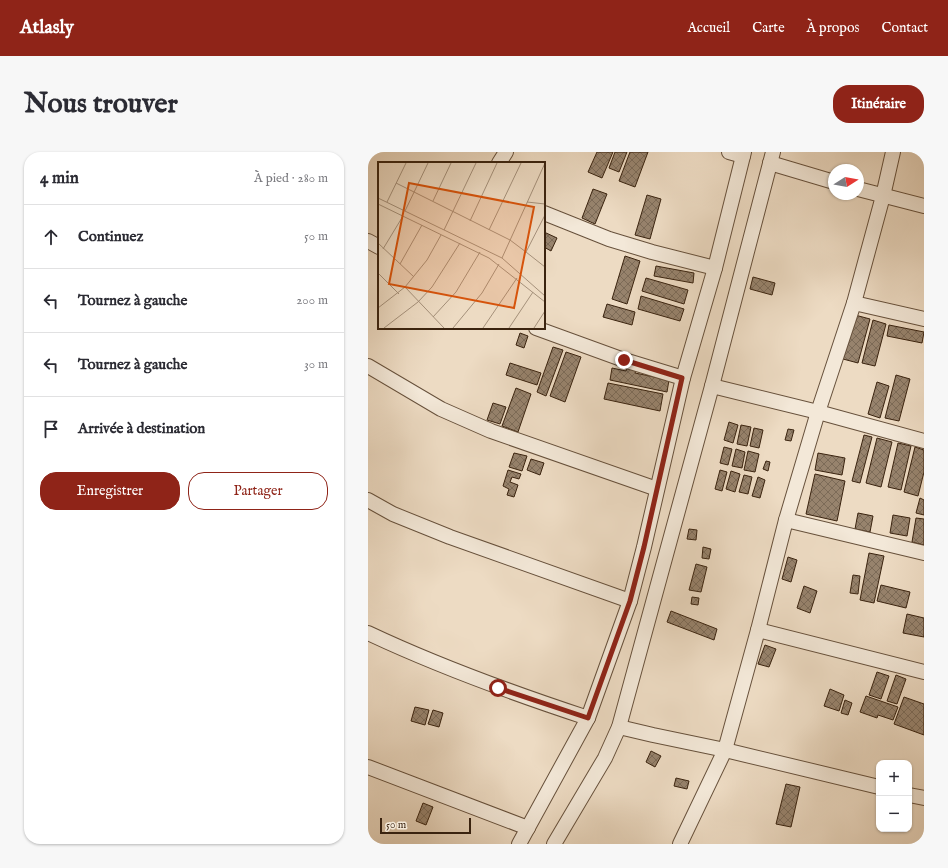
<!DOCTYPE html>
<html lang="fr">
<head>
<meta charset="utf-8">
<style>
  body { margin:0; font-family:"IM FELL English",serif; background:#f7f7f7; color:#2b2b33 }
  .controls { position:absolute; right:12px; bottom:12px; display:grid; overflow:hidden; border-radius:8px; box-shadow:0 1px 3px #0004 }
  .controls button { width:36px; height:36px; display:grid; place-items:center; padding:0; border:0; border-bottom:1px solid #e1e1e2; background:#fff; color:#2b2b33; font:20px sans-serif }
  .compass { position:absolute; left:460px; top:12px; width:36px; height:36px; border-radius:50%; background:#fff; box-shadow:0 1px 3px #0004; rotate:79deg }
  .scale { position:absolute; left:12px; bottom:10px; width:91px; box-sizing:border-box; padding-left:4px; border:2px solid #3a230f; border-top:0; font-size:11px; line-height:14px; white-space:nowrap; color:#3a230f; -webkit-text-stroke:3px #f3e8d8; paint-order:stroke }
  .stop { position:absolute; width:12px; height:12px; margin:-9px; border:3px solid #8f2418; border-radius:50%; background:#fff }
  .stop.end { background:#8f2418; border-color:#fff; box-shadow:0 1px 4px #0008 }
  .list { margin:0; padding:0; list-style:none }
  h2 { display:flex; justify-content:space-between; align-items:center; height:52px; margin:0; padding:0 16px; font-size:17px }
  h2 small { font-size:13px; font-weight:400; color:#7c7c81 }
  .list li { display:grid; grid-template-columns:26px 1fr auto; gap:12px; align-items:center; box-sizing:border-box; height:64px; padding:0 16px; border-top:1px solid #e1e1e2 }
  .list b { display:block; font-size:15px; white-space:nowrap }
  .list em { font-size:13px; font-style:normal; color:#7c7c81 }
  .actions { display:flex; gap:8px; padding:12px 16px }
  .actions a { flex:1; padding:9px 0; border:1px solid #8f2418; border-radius:16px; text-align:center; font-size:14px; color:#8f2418 }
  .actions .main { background:#8f2418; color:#fff }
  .icon { flex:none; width:22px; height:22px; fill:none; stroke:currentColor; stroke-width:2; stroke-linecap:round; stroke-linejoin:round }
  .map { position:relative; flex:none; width:556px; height:692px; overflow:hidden; border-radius:16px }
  header { display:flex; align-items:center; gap:24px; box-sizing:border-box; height:56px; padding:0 20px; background:#8f2418; color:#fff }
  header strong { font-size:19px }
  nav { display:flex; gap:22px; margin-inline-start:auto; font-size:14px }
  .intro { display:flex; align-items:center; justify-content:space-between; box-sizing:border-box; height:96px; padding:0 24px }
  h1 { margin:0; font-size:28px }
  .button { padding:10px 18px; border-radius:16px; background:#8f2418; color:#fff; font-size:14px; font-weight:700 }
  main { display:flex; gap:24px; padding:0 24px }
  aside { flex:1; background:#fff; border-radius:16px; box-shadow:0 1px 3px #0004 }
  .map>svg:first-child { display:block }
  .building { fill:url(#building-cross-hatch); stroke:#3a230f }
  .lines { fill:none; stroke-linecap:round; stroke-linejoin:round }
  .street-casing { stroke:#67513c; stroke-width:16 }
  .street { stroke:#f3e8d8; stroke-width:14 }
  .route { stroke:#8f2418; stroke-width:5 }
  .inset-road { fill:none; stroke:#a5917b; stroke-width:1 }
  .view { fill:#d7540c; fill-opacity:0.15; stroke:#d7540c; stroke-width:2 }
  .inset-edge { fill:none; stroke:#3a230f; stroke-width:2 }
</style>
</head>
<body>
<header>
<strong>Atlasly</strong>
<nav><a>Accueil</a><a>Carte</a><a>À propos</a><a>Contact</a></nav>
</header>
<div class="intro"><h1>Nous trouver</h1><a class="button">Itinéraire</a></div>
<main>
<aside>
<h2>4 min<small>À pied · 280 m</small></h2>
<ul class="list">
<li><svg class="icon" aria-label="ahead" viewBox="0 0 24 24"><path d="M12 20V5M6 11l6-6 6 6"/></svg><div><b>Continuez</b></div><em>50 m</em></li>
<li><svg class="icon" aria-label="left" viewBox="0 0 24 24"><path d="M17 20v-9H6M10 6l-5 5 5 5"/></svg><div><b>Tournez à gauche</b></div><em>200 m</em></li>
<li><svg class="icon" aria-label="left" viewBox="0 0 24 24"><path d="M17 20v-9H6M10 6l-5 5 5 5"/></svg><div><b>Tournez à gauche</b></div><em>30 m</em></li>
<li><svg class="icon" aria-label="arrive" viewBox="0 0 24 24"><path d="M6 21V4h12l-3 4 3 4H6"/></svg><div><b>Arrivée à destination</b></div></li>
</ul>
<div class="actions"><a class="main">Enregistrer</a><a>Partager</a></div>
</aside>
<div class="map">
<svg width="556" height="692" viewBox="0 0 556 692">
  <defs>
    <pattern id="building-cross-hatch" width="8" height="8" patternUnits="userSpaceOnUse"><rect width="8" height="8" fill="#97836d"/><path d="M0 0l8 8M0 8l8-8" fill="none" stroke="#7c6b58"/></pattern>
  </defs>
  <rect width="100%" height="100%" fill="#eddbc3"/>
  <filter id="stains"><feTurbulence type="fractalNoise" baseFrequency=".005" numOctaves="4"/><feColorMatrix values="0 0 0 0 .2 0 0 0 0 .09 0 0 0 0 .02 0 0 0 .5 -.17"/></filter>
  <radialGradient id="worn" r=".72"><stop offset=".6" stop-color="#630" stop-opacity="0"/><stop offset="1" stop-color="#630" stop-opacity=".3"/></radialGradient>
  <g class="building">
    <polygon points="229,0 245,0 234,26 220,20"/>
    <polygon points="247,0 259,0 251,20 241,16"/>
    <polygon points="262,0 280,0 267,35 251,29"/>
    <polygon points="225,37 239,42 227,72 214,66"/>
    <polygon points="279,43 293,47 282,87 267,83"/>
    <polygon points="176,80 189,86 183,99 176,95"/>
    <polygon points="257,104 272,109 259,152 244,147"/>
    <polygon points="288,114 326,121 325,131 286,124"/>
    <polygon points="385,125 407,131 404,143 382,137"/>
    <polygon points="278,126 320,138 316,152 274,139"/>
    <polygon points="273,144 316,157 312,169 270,157"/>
    <polygon points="239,152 267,160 264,173 235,165"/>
    <polygon points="487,163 502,167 490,211 475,207"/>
    <polygon points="505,168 518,172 507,214 494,211"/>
    <polygon points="521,173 556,180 554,191 519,184"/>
    <polygon points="152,181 160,184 156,196 148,193"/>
    <polygon points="185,195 195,198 178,244 169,240"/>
    <polygon points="198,200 213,205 197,250 182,244"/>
    <polygon points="142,211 173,221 169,233 138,223"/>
    <polygon points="259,214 269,216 267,221 301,228 299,240 242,228 244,216 258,219"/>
    <polygon points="528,223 542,227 531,269 517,266"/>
    <polygon points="509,230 521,234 512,266 500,262"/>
    <polygon points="240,231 295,242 292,259 236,247"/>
    <polygon points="148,236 163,242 150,280 134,274"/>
    <polygon points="125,251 138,255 132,272 119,268"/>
    <polygon points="361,270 370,273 365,291 356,288"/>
    <polygon points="373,273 383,275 379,294 369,292"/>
    <polygon points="386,276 395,278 391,296 382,294"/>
    <polygon points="420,277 426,278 423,289 417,288"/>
    <polygon points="496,283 504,285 492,331 484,329"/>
    <polygon points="509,286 524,290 513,335 498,331"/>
    <polygon points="530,291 543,294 533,338 520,335"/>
    <polygon points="356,295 364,297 360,313 352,311"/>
    <polygon points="547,295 556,298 556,320 550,344 536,340"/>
    <polygon points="368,297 377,300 374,316 364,314"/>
    <polygon points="380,299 391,302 387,320 376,318"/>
    <polygon points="146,301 159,304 154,319 141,315"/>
    <polygon points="450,301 477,306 474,323 447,318"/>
    <polygon points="163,307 176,311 172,323 159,318"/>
    <polygon points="398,309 402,310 400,319 395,317"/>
    <polygon points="140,318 153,322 151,327 144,325 142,330 150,333 146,345 139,343 141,337 135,334"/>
    <polygon points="352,318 359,320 354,339 347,337"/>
    <polygon points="363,319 372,322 367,340 358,337"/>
    <polygon points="447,322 477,329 469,369 438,362"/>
    <polygon points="376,323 384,325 380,342 371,340"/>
    <polygon points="390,325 397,328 392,346 384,344"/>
    <polygon points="552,346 556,348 556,363 548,361"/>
    <polygon points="490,361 505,364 502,380 487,377"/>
    <polygon points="525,363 542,366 539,384 522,381"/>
    <polygon points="548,366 556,367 556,393 544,390"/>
    <polygon points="321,377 329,378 328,388 319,387"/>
    <polygon points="335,395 343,397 341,407 334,406"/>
    <polygon points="501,401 516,404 506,451 492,448"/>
    <polygon points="420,405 429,408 423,430 414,427"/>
    <polygon points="328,412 339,415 333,440 321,438"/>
    <polygon points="485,423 492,424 490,442 482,441"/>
    <polygon points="513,433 542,440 538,456 509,449"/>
    <polygon points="436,434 449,439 442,461 429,456"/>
    <polygon points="324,445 331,446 330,453 323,452"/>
    <polygon points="303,459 349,477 346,488 299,470"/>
    <polygon points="539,462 556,466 556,485 535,481"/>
    <polygon points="397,493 408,497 401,515 390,512"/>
    <polygon points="509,520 521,524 513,547 501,543"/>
    <polygon points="528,523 538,527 529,552 519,549"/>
    <polygon points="462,537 476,543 471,559 456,554"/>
    <polygon points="498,544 530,555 525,568 510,563 509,566 492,560"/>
    <polygon points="536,545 556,552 556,583 526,572"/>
    <polygon points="477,548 484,551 480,563 473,561"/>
    <polygon points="47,555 61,558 57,573 43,569"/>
    <polygon points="65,558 75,561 71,575 60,572"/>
    <polygon points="283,599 293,604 287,615 278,610"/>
    <polygon points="308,626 321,629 319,637 306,634"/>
    <polygon points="418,632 432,635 423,675 408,672"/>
    <polygon points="55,651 65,655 58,673 48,669"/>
  </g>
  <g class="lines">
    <defs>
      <g id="street">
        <polyline points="361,0 375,4"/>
        <polyline points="131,11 138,0"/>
        <polyline points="402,11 466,30"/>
        <polyline points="490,37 556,54"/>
        <polyline points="176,61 241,87 284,100 347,116"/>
        <polyline points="0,89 11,95"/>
        <polyline points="486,151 556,167"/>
        <polyline points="168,176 256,208 315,226"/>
        <polyline points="0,214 73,257 123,279 289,337"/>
        <polyline points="344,234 450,260 556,289"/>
        <polyline points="0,348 25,362 82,385 262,449"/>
        <polyline points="418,368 556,401"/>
        <polyline points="390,478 556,520"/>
        <path d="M0 481C72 515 144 541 220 566"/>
        <polyline points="251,575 285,583 357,598 511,635"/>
        <polyline points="0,615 160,676"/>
        <polyline points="541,643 556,646"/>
        <polyline points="151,692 220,566 262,449 276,395 315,226 347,116 376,0"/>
        <polyline points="186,692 237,606 251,575 344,234 405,0"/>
        <polyline points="312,692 357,598 390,478 418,368 450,260 486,151 515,44 525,0"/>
      </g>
    </defs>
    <use href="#street" class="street-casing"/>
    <use href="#street" class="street"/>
  </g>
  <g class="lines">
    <polyline class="route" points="130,536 220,566 262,449 276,395 314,226 256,208"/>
  </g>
  <g transform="translate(10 10)">
    <rect width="167" height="167" fill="#eddbc3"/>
    <path class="inset-road" d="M18 21 132 78 148 90M0 36 124 96 167 134M55 39 73 1M9 40 28 1M149 40 167 42M0 42 111 96 167 140M27 49 50 1M167 53 148 90 167 105M92 59 119 1M66 68 98 1M111 68 143 1M0 81 36 115M5 87 25 54M124 96 167 1M22 102 44 63M0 111 21 132M27 125 66 166M0 146 27 125 49 98 63 73M55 155 78 130 102 90M6 166 40 140 54 125 82 81M75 166 104 131 121 102M105 166 139 116M131 166 155 130M156 166 167 149"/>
    <path class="view" d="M31 21 156 45 136 146 11 122Z"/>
    <rect width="167" height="167" class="inset-edge"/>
  </g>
  <rect width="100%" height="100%" filter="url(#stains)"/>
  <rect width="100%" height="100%" fill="url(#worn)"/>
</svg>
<div class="controls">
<button>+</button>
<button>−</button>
</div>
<svg class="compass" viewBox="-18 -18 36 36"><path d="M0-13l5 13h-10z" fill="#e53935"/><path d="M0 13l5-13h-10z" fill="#7c7c81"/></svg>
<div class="scale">50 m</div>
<div class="stop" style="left:130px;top:536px"></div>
<div class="stop end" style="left:256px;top:208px"></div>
</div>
</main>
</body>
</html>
